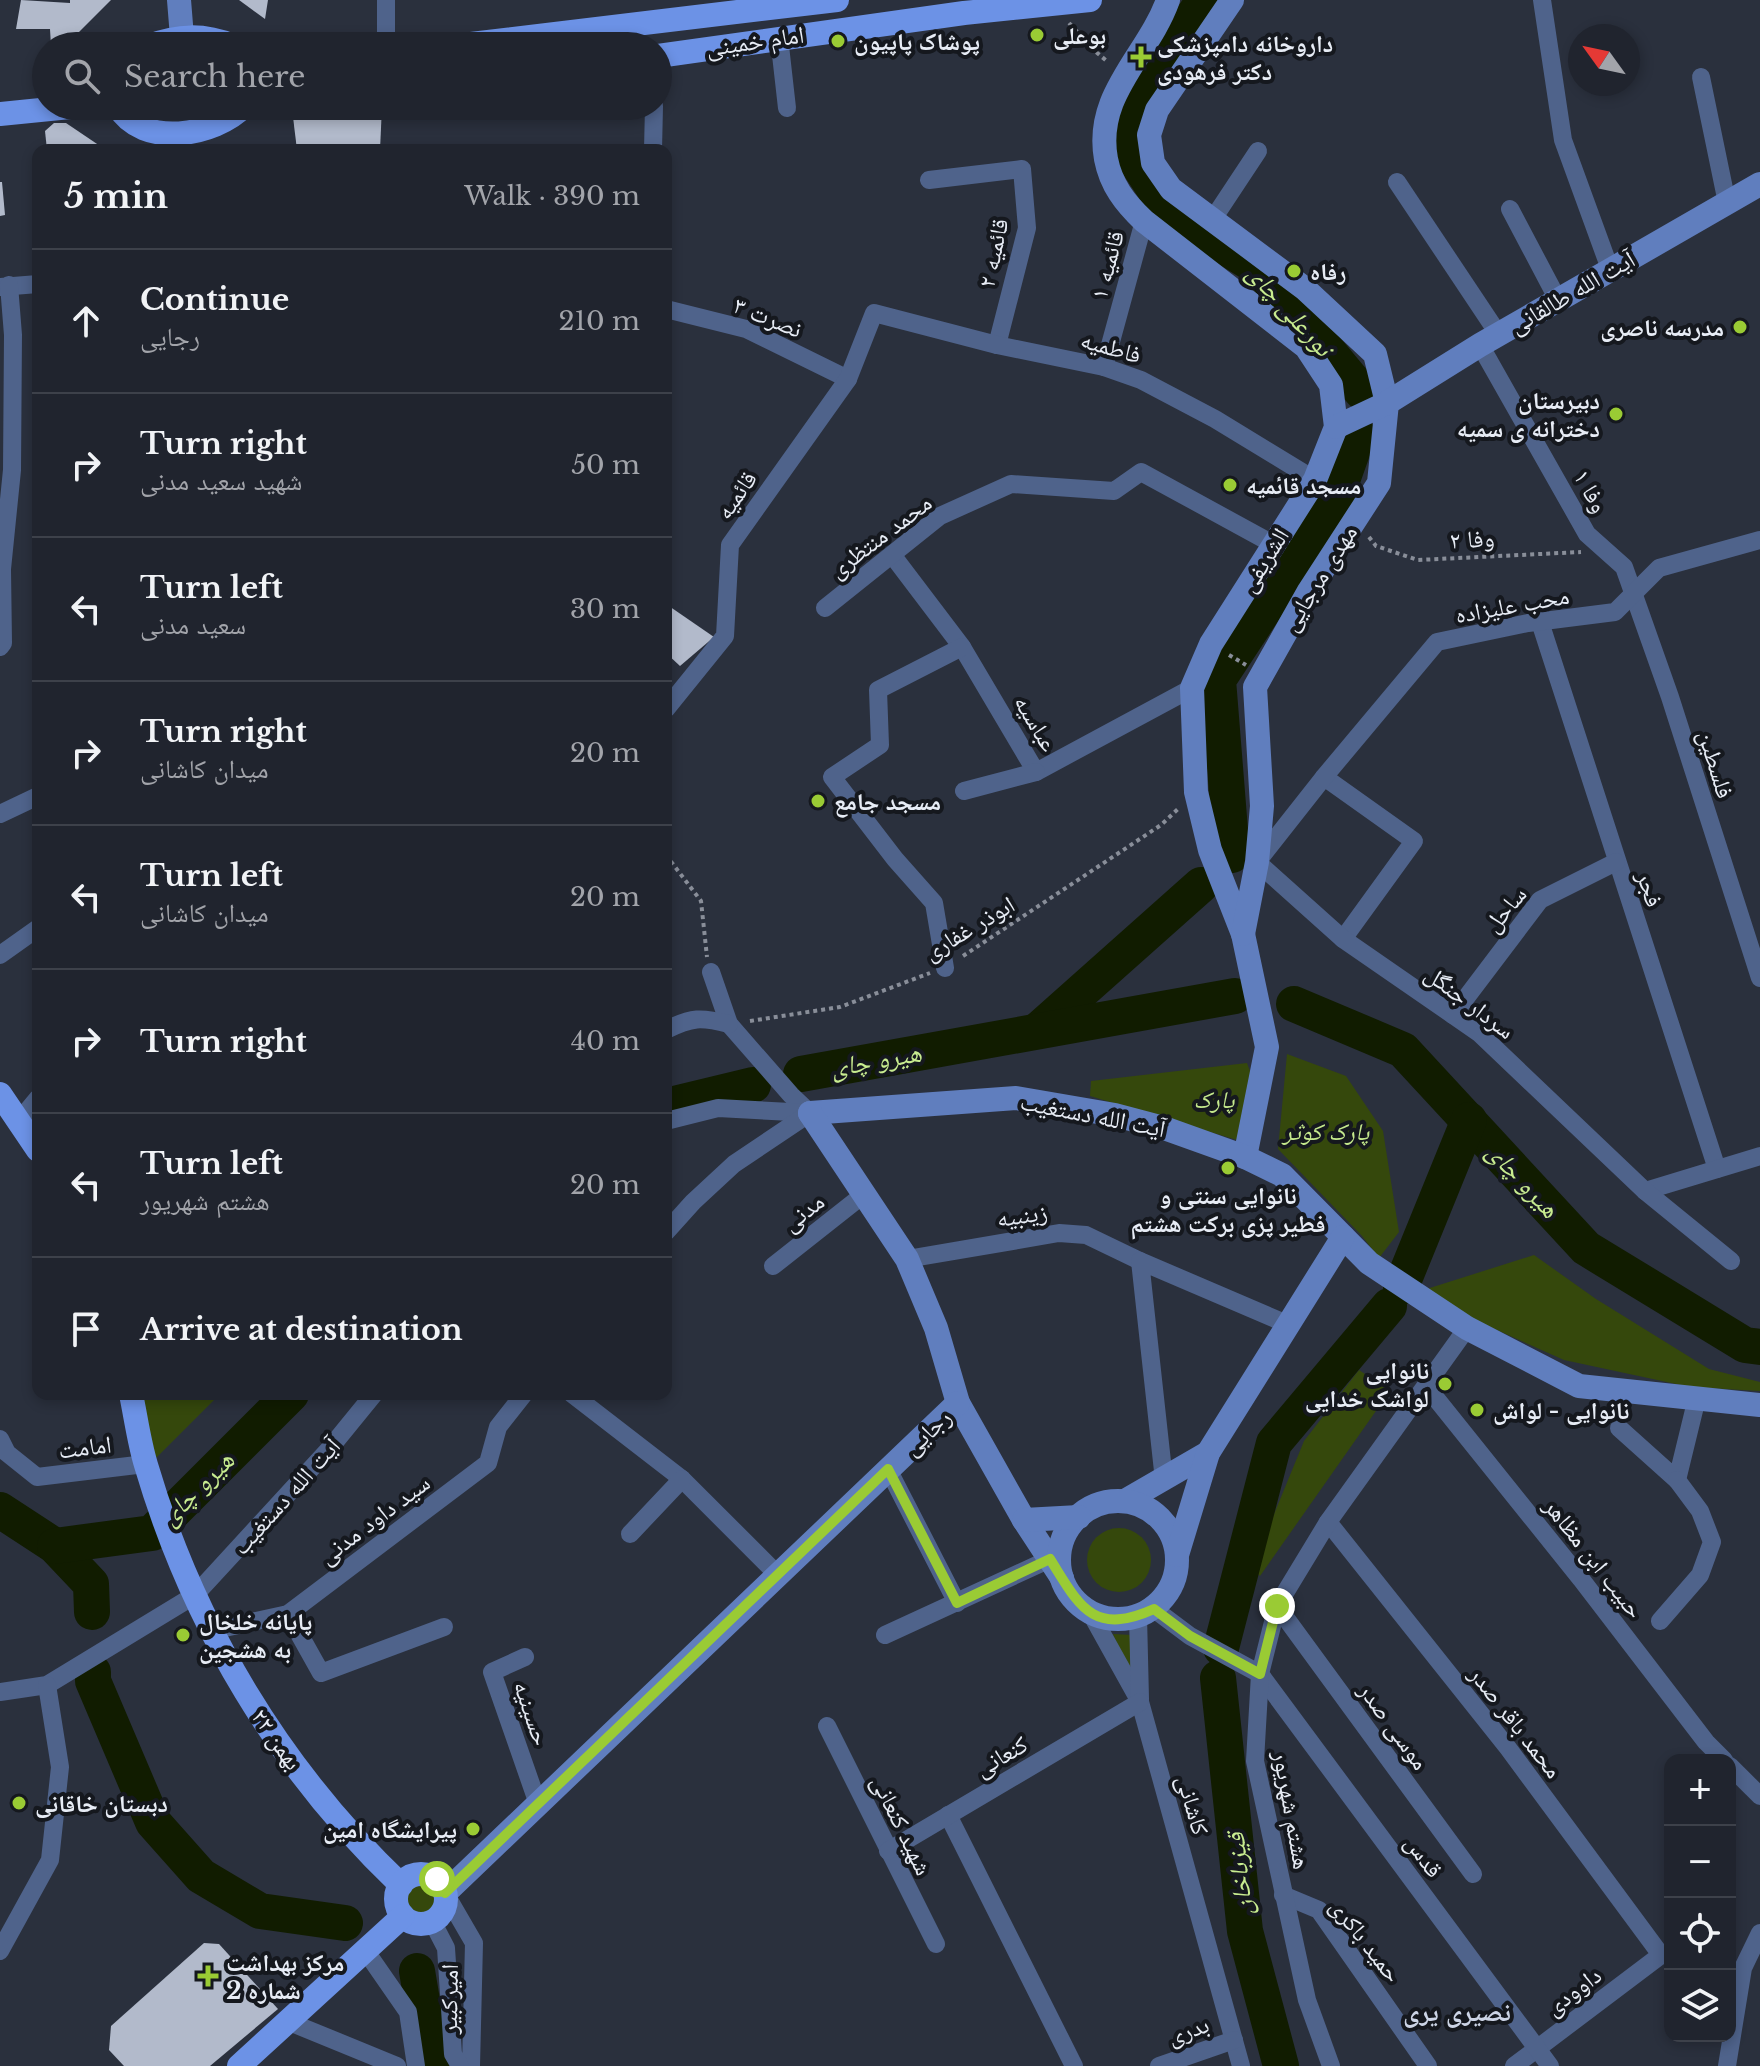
<!DOCTYPE html>
<html lang="en">
<head>
<meta charset="utf-8">
<style>
  body { margin:0; font-family:"Libre Baskerville","Noto Naskh Arabic",serif; background:#282c36; color:#f1f3f6 }
  .controls { position:absolute; right:24px; bottom:24px; display:grid; overflow:hidden; border-radius:16px; box-shadow:0 4px 12px #0003 }
  .controls button { width:72px; height:72px; display:grid; place-items:center; padding:0; border:0; border-bottom:2px solid #3d414a; background:#20242e; color:#f1f3f6; font:40px sans-serif }
  .compass { position:absolute; left:1568px; top:24px; width:72px; height:72px; border-radius:50%; background:#20242e; box-shadow:0 4px 12px #0003; rotate:303deg }
  .stop { position:absolute; width:24px; height:24px; margin:-18px; border:6px solid #9acb34; border-radius:50%; background:#fff }
  .stop.end { background:#9acb34; border-color:#fff; box-shadow:0 2px 8px #0008 }
  .list { margin:0; padding:0; list-style:none }
  h2 { display:flex; justify-content:space-between; align-items:center; height:104px; margin:0; padding:0 32px; font-size:34px }
  h2 small { font-size:26px; font-weight:400; color:#a2a4aa }
  .list li { display:grid; grid-template-columns:52px 1fr auto; gap:24px; align-items:center; box-sizing:border-box; height:144px; padding:0 32px; border-top:2px solid #3d414a }
  .list b { display:block; font-size:30px; white-space:nowrap }
  .list p { margin:0; font-size:26px; white-space:nowrap; color:#a2a4aa }
  .list em { font-size:26px; font-style:normal; color:#a2a4aa }
  .icon { flex:none; width:44px; height:44px; fill:none; stroke:currentColor; stroke-width:2; stroke-linecap:round; stroke-linejoin:round }
  .map { position:relative; flex:none; width:1760px; height:2066px; overflow:hidden }
  .search { position:absolute; background:#20242e; box-shadow:0 4px 12px #0003; left:32px; top:32px; width:640px; height:88px; display:flex; align-items:center; gap:20px; box-sizing:border-box; padding:0 28px; border-radius:44px; color:#a2a4aa; font-size:30px }
  .panel { position:absolute; background:#20242e; box-shadow:0 4px 12px #0003; left:32px; top:144px; width:640px; height:1256px; border-radius:16px }
  .map>svg:first-child { display:block }
  .green { fill:#35480c }
  .lines { fill:none; stroke-linecap:round; stroke-linejoin:round }
  .river { stroke:#111c00; stroke-width:36 }
  .building { fill:#b2bacb }
  .path { stroke:#898e99; stroke-width:4; stroke-dasharray:4 4; stroke-linecap:butt }
  .street { stroke:#4f638b; stroke-width:18 }
  .secondary { stroke:#607ebe; stroke-width:24 }
  .primary { stroke:#6c92e6; stroke-width:24 }
  .route { stroke:#9acb34; stroke-width:10 }
  .poi-dot { fill:#9acb34; stroke:#15181e; stroke-width:3 }
  .labels { text-anchor:middle; dominant-baseline:central; stroke-width:8; stroke-linejoin:round; paint-order:stroke }
  .poi-label { font-size:24px; font-weight:bold; fill:#e7ecf5; stroke:#15181e; text-anchor:start }
  .street-label { font-size:24px; fill:#e7ecf5; stroke:#15181e }
  .park-label { font-size:24px; font-style:italic; fill:#c5e98d; stroke:#15181e }
  .water-label { font-size:26px; font-style:italic; fill:#c8ec90; stroke:#15181e }
  .neighbourhood-label { font-size:26px; font-weight:bold; fill:#ccd4e5; stroke:#15181e }
</style>
</head>
<body>
<div class="map">
<svg width="1760" height="2066" viewBox="0 0 1760 2066">
  <rect width="100%" height="100%" fill="#2a303d"/>
  <g class="green">
    <path d="M138 106H215C192 118 159 127 138 106Z"/>
    <polygon points="1287,1054 1346,1076 1383,1131 1399,1232 1379,1258 1362,1236 1278,1149"/>
    <polygon points="1247,1063 1251,1074 1237,1140 1090,1096 1091,1081"/>
    <polygon points="1534,1255 1596,1299 1709,1369 1760,1382 1760,1391 1690,1387 1564,1360 1414,1293"/>
    <polygon points="1359,1370 1390,1391 1260,1576 1252,1568 1304,1441"/>
    <polygon points="137,1394 220,1394 156,1458"/>
    <circle cx="1119" cy="1560" r="32"/>
    <polygon points="1113,1634 1132,1635 1132,1679"/>
    <circle cx="421" cy="1898" r="20"/>
  </g>
  <g class="lines">
    <g class="river">
      <polyline points="1201,5 1138,93 1128,149 1171,214 1259,268 1362,392"/>
      <polyline points="1232,855 1218,680 1334,503 1358,435"/>
      <polyline points="1294,1004 1403,1050 1586,1248 1745,1345 1760,1347"/>
      <polyline points="1037,1031 1201,885"/>
      <polyline points="801,1074 1235,996"/>
      <polyline points="666,1106 753,1085"/>
      <polyline points="1401,1287 1469,1120"/>
      <polyline points="0,1510 55,1546 91,1584 92,1612"/>
      <polyline points="55,1546 152,1533 291,1394"/>
      <polyline points="1221,1648 1274,1443 1389,1306"/>
      <polyline points="93,1672 93,1681 153,1822 201,1876 260,1911 345,1923"/>
      <polyline points="1218,1678 1245,1931 1281,2066"/>
      <polyline points="417,1971 433,2066"/>
    </g>
  </g>
  <g class="building">
    <polygon points="21,0 70,3 70,0 111,0 65,46 51,46 50,29 16,29"/>
    <polygon points="239,0 268,0 265,19"/>
    <polygon points="382,106 380,150 297,150 293,117"/>
    <polygon points="54,123 66,123 106,150 47,150 45,131"/>
    <polygon points="0,182 2,182 5,215 0,216"/>
    <polygon points="666,604 714,637 680,666 666,653"/>
    <polygon points="204,1943 219,1944 278,2009 210,2066 124,2066 109,2050 111,2026"/>
  </g>
  <g class="lines">
    <g class="path">
      <polyline points="1069,23 1096,52 1108,62"/>
      <polyline points="1369,537 1376,546 1418,560 1581,552"/>
      <polyline points="1229,655 1246,665"/>
      <polyline points="666,855 701,901 707,957"/>
      <polyline points="963,956 1161,825 1179,808"/>
      <polyline points="750,1021 840,1007 930,973"/>
    </g>
    <g class="street">
      <polyline points="386,0 386,46"/>
      <polyline points="1542,0 1563,140 1610,269"/>
      <polyline points="779,37 787,108"/>
      <polyline points="1701,77 1727,203"/>
      <polyline points="653,150 654,106"/>
      <polyline points="929,180 1022,169 1027,228 997,345"/>
      <polyline points="1397,182 1499,335"/>
      <polyline points="1510,209 1558,300"/>
      <polyline points="1213,219 1258,151"/>
      <polyline points="0,287 38,284"/>
      <polyline points="666,309 746,329 848,379"/>
      <polyline points="1480,345 1587,534 1624,567 1670,697 1760,978"/>
      <polyline points="1104,367 1144,221"/>
      <polyline points="893,556 962,647 1036,772 1192,688"/>
      <polyline points="825,608 940,516 1011,484 1114,491 1141,472 1273,544"/>
      <polyline points="1540,622 1717,1169"/>
      <polyline points="0,647 3,643 2,569 12,470 13,335 9,285"/>
      <polyline points="666,709 725,636 730,545 848,379 874,313 997,345 1104,367 1141,380 1215,419 1315,480"/>
      <polyline points="1324,777 1414,841 1343,939"/>
      <polyline points="964,791 1036,772"/>
      <polyline points="0,814 38,796"/>
      <polyline points="0,955 38,928"/>
      <polyline points="945,968 934,903 895,859 832,777 880,745 878,690 962,647"/>
      <polyline points="711,972 729,1024 791,1095 810,1113"/>
      <polyline points="1453,1015 1540,900 1616,862"/>
      <path d="M666 1030C692 1017 701 1017 729 1024"/>
      <polyline points="19,1121 38,1098"/>
      <polyline points="666,1121 718,1108 810,1113"/>
      <polyline points="1645,1191 1760,1156"/>
      <polyline points="666,1232 693,1202 734,1164 810,1113"/>
      <polyline points="907,1259 1059,1233 1086,1235 1140,1261"/>
      <polyline points="1731,1261 1645,1191 1479,1033 1343,939 1257,862 1324,777 1437,642 1528,623 1615,612 1659,568 1760,540"/>
      <polyline points="773,1266 863,1195"/>
      <polyline points="1426,1386 1581,1579 1706,1742 1724,1760"/>
      <polyline points="572,1394 682,1479 777,1574"/>
      <polyline points="1619,1428 1677,1480 1697,1398"/>
      <polyline points="0,1439 7,1453 37,1477 145,1464"/>
      <polyline points="888,1469 957,1603"/>
      <polyline points="1164,1480 1140,1261 1287,1324"/>
      <polyline points="1328,1522 1508,1748 1661,1955 1514,2066"/>
      <polyline points="630,1534 682,1479"/>
      <polyline points="1277,1606 1473,1874"/>
      <polyline points="1154,1609 1190,1636 1260,1674 1550,2066"/>
      <polyline points="1090,1612 1140,1702 1241,2066"/>
      <polyline points="288,1614 321,1673 444,1627"/>
      <polyline points="1138,1616 1140,1699"/>
      <polyline points="1660,1621 1700,1575 1712,1542 1700,1511 1677,1480"/>
      <polyline points="211,1631 288,1614 488,1463 498,1427 524,1394"/>
      <polyline points="885,1635 1050,1559"/>
      <polyline points="525,1657 492,1672 538,1804"/>
      <polyline points="0,1692 47,1685 195,1595 330,1448 374,1394"/>
      <polyline points="827,1726 936,1944"/>
      <polyline points="1730,1766 1760,1796"/>
      <polyline points="948,1815 1074,2066"/>
      <polyline points="888,1851 1140,1702"/>
      <polyline points="445,1893 474,1943 471,2066"/>
      <polyline points="1283,1895 1319,1910 1428,2066"/>
      <polyline points="432,1921 446,1948 453,2054 460,2066"/>
      <polyline points="365,1950 408,2012 416,2066"/>
      <polyline points="0,1951 50,1860 60,1767 47,1685"/>
      <polyline points="287,2021 397,2066"/>
      <polyline points="1159,2066 1234,2040"/>
      <polyline points="1331,2066 1307,2000 1255,1761 1260,1674 1277,1606 1328,1522 1467,1328"/>
      <polyline points="1727,2066 1743,1968 1760,1933"/>
    </g>
    <g class="secondary">
      <polyline points="179,0 182,37"/>
      <path d="M1168 0C1148 56 1094 94 1106 159 1111 185 1125 203 1144 221L1306 347 1331 385 1336 427 1315 480 1211 644 1192 688 1196 792 1210 850 1243 934 1267 1047 1245 1157"/>
      <polyline points="1232,0 1157,110 1149,135 1153,163 1171,189 1304,288 1375,354 1387,403 1379,483 1309,591 1255,687 1262,806 1257,862 1243,934"/>
      <polyline points="178,134 178,150"/>
      <polyline points="1336,427 1387,403 1480,345 1760,184"/>
      <polyline points="810,1113 1016,1098 1115,1115 1164,1128 1245,1157 1282,1175 1369,1263 1467,1328 1579,1386 1760,1405"/>
      <polyline points="810,1113 907,1259 936,1328 958,1403 1024,1520 1062,1578"/>
      <polyline points="1125,1501 1208,1453"/>
      <circle cx="1118" cy="1560" r="59"/>
      <polyline points="1024,1520 1079,1517"/>
      <polyline points="1177,1555 1208,1453 1343,1237"/>
      <polyline points="445,1893 958,1403"/>
    </g>
    <g class="primary">
      <path d="M149 46C178 35 204 34 233 46"/>
      <polyline points="454,46 837,0"/>
      <polyline points="658,56 964,13 1090,0"/>
      <path d="M118 106C142 149 215 136 244 106"/>
      <polyline points="0,114 80,106"/>
      <polyline points="0,1094 38,1150"/>
      <path d="M131 1394C136 1418 139 1442 146 1465 193 1625 280 1770 401 1885"/>
      <circle cx="421" cy="1899" r="25"/>
      <polyline points="239,2066 403,1916"/>
    </g>
  </g>
  <g class="lines">
    <path class="route" d="M437 1879 445 1893 888 1469 957 1603 1050 1559C1079 1605 1092 1637 1154 1609L1190 1636 1260 1674 1277 1606"/>
  </g>
  <g class="poi-dot">
    <circle cx="1037" cy="35" r="8"/>
    <circle cx="838" cy="41" r="8"/>
    <path d="M1137 45h8v8h8v8h-8v8h-8v-8h-8v-8h8z"/>
    <circle cx="1294" cy="271" r="8"/>
    <circle cx="1740" cy="327" r="8"/>
    <circle cx="1616" cy="414" r="8"/>
    <circle cx="1230" cy="485" r="8"/>
    <circle cx="818" cy="801" r="8"/>
    <circle cx="1228" cy="1168" r="8"/>
    <circle cx="1445" cy="1384" r="8"/>
    <circle cx="1477" cy="1410" r="8"/>
    <circle cx="183" cy="1635" r="8"/>
    <circle cx="19" cy="1803" r="8"/>
    <circle cx="473" cy="1829" r="8"/>
    <path d="M204 1964h8v8h8v8h-8v8h-8v-8h-8v-8h8z"/>
  </g>
  <g class="labels">
    <g class="poi-label">
      <text x="1053" y="35">بوعلی</text>
      <text x="854" y="41">پوشاک پاپیون</text>
      <text x="1157" y="43">داروخانه دامپزشکی<tspan x="1157" dy="28">دکتر فرهودی</tspan></text>
      <text x="1310" y="271">رفاه</text>
      <text x="1724" y="327" text-anchor="end">مدرسه ناصری</text>
      <text x="1600" y="400" text-anchor="end">دبیرستان<tspan x="1600" dy="28">دخترانه ی سمیه</tspan></text>
      <text x="1246" y="485">مسجد قائمیه</text>
      <text x="834" y="801">مسجد جامع</text>
      <text x="1228" y="1195" text-anchor="middle">نانوایی سنتی و<tspan x="1228" dy="28">فطیر پزی برکت هشتم</tspan></text>
      <text x="1429" y="1370" text-anchor="end">نانوایی<tspan x="1429" dy="28">لواشک خدایی</tspan></text>
      <text x="1493" y="1410">نانوایی - لواش</text>
      <text x="199" y="1621">پایانه خلخال<tspan x="199" dy="28">به هشجین</tspan></text>
      <text x="35" y="1803">دبستان خاقانی</text>
      <text x="457" y="1829" text-anchor="end">پیرایشگاه امین</text>
      <text x="226" y="1962">مرکز بهداشت<tspan x="226" dy="28">شماره 2</tspan></text>
    </g>
    <g class="street-label">
      <text transform="translate(755 41) rotate(-8)">امام خمینی</text>
      <text transform="translate(993 253) rotate(-78)">قائمیه ۲</text>
      <text transform="translate(1107 265) rotate(-75)">قائمیه ۱</text>
      <text transform="translate(1572 292) rotate(-30)">آیت الله طالقانی</text>
      <text transform="translate(768 317) rotate(22)">نصرت ۳</text>
      <text transform="translate(1111 347) rotate(16)">فاطمیه</text>
      <text transform="translate(1591 491) rotate(61)">وفا ۱</text>
      <text transform="translate(736 495) rotate(-55)">قائمیه</text>
      <text transform="translate(880 536) rotate(-37)">محمد منتظری</text>
      <text transform="translate(1472 539) rotate(-3)">وفا ۲</text>
      <text transform="translate(1264 560) rotate(-58)">الشریفی</text>
      <text transform="translate(1319 578) rotate(-58)">مهدی مرجایی</text>
      <text transform="translate(1512 605) rotate(-10)">محب علیزاده</text>
      <text transform="translate(1036 723) rotate(59)">عباسیه</text>
      <text transform="translate(1716 764) rotate(73)">فلسطین</text>
      <text transform="translate(1650 889) rotate(72)">فجر</text>
      <text transform="translate(1505 909) rotate(-50)">ساحل</text>
      <text transform="translate(969 928) rotate(-31)">ابوذر غفاری</text>
      <text transform="translate(1470 1002) rotate(37)">سردار جنگل</text>
      <text transform="translate(1093 1115) rotate(11)">آیت الله دستغیب</text>
      <text transform="translate(803 1212) rotate(-38)">مدنی</text>
      <text transform="translate(1022 1215) rotate(-8)">زینبیه</text>
      <text transform="translate(927 1432) rotate(-43)">رجایی</text>
      <text transform="translate(85 1447) rotate(-7)">امامت</text>
      <text transform="translate(286 1496) rotate(-48)">آیت الله دستغیب</text>
      <text transform="translate(374 1519) rotate(-37)">سید داود مدنی</text>
      <text transform="translate(1594 1558) rotate(52)">حبیب ابن مظاهر</text>
      <text transform="translate(532 1713) rotate(71)">حسینیه</text>
      <text transform="translate(1516 1722) rotate(52)">محمد باقر صدر</text>
      <text transform="translate(1394 1726) rotate(54)">موسی صدر</text>
      <text transform="translate(277 1739) rotate(55)">۲۲ بهمن</text>
      <text transform="translate(1001 1756) rotate(-30)">کنعانی</text>
      <text transform="translate(1193 1805) rotate(74)">کاشانی</text>
      <text transform="translate(1292 1810) rotate(80)">هشتم شهریور</text>
      <text transform="translate(902 1825) rotate(64)">شهید کنعانی</text>
      <text transform="translate(1424 1856) rotate(54)">قدس</text>
      <text transform="translate(1366 1940) rotate(52)">حمید باکری</text>
      <text transform="translate(1573 1991) rotate(-37)">داوودی</text>
      <text transform="translate(449 1999) rotate(-89)">امیرکبیر</text>
      <text transform="translate(1188 2030) rotate(-19)">بدری</text>
    </g>
    <g class="park-label">
      <text x="1214" y="1099">پارک</text>
      <text x="1326" y="1131">پارک کوثر</text>
    </g>
    <g class="water-label">
      <text transform="translate(1290 310) rotate(48)">نورعلی چای</text>
      <text transform="translate(876 1060) rotate(-10)">هیرو چای</text>
      <text transform="translate(1523 1180) rotate(47)">هیرو چای</text>
      <text transform="translate(197 1488) rotate(-45)">هیرو چای</text>
      <text transform="translate(1239 1874) rotate(-96)">قیزباخان</text>
    </g>
    <g class="neighbourhood-label">
      <text x="1457" y="2012">نصیری یری</text>
    </g>
  </g>
</svg>
<div class="controls">
<button>+</button>
<button>−</button>
<button><svg class="icon" aria-label="locate" viewBox="0 0 24 24"><circle cx="12" cy="12" r="6"/><path d="M12 2v4M12 18v4M2 12h4M18 12h4"/></svg></button>
<button><svg class="icon" aria-label="layers" viewBox="0 0 24 24"><path d="M12 4l9 5-9 5-9-5zM3 14l9 5 9-5"/></svg></button>
</div>
<svg class="compass" viewBox="-18 -18 36 36"><path d="M0-13l5 13h-10z" fill="#e53935"/><path d="M0 13l5-13h-10z" fill="#a2a4aa"/></svg>
<div class="stop" style="left:437px;top:1879px"></div>
<div class="stop end" style="left:1277px;top:1606px"></div>
<div class="search"><svg class="icon" aria-label="search" viewBox="0 0 24 24"><circle cx="10" cy="10" r="6"/><path d="M15 15l6 6"/></svg>Search here</div>
<section class="panel">
<h2>5 min<small>Walk · 390 m</small></h2>
<ul class="list">
<li><svg class="icon" aria-label="ahead" viewBox="0 0 24 24"><path d="M12 20V5M6 11l6-6 6 6"/></svg><div><b>Continue</b><p>رجایی</p></div><em>210 m</em></li>
<li><svg class="icon" aria-label="right" viewBox="0 0 24 24"><path d="M7 20v-9h11M14 6l5 5-5 5"/></svg><div><b>Turn right</b><p>شهید سعید مدنی</p></div><em>50 m</em></li>
<li><svg class="icon" aria-label="left" viewBox="0 0 24 24"><path d="M17 20v-9H6M10 6l-5 5 5 5"/></svg><div><b>Turn left</b><p>سعید مدنی</p></div><em>30 m</em></li>
<li><svg class="icon" aria-label="right" viewBox="0 0 24 24"><path d="M7 20v-9h11M14 6l5 5-5 5"/></svg><div><b>Turn right</b><p>میدان کاشانی</p></div><em>20 m</em></li>
<li><svg class="icon" aria-label="left" viewBox="0 0 24 24"><path d="M17 20v-9H6M10 6l-5 5 5 5"/></svg><div><b>Turn left</b><p>میدان کاشانی</p></div><em>20 m</em></li>
<li><svg class="icon" aria-label="right" viewBox="0 0 24 24"><path d="M7 20v-9h11M14 6l5 5-5 5"/></svg><div><b>Turn right</b></div><em>40 m</em></li>
<li><svg class="icon" aria-label="left" viewBox="0 0 24 24"><path d="M17 20v-9H6M10 6l-5 5 5 5"/></svg><div><b>Turn left</b><p>هشتم شهریور</p></div><em>20 m</em></li>
<li><svg class="icon" aria-label="arrive" viewBox="0 0 24 24"><path d="M6 21V4h12l-3 4 3 4H6"/></svg><div><b>Arrive at destination</b></div></li>
</ul>
</section>
</div>
</body>
</html>
